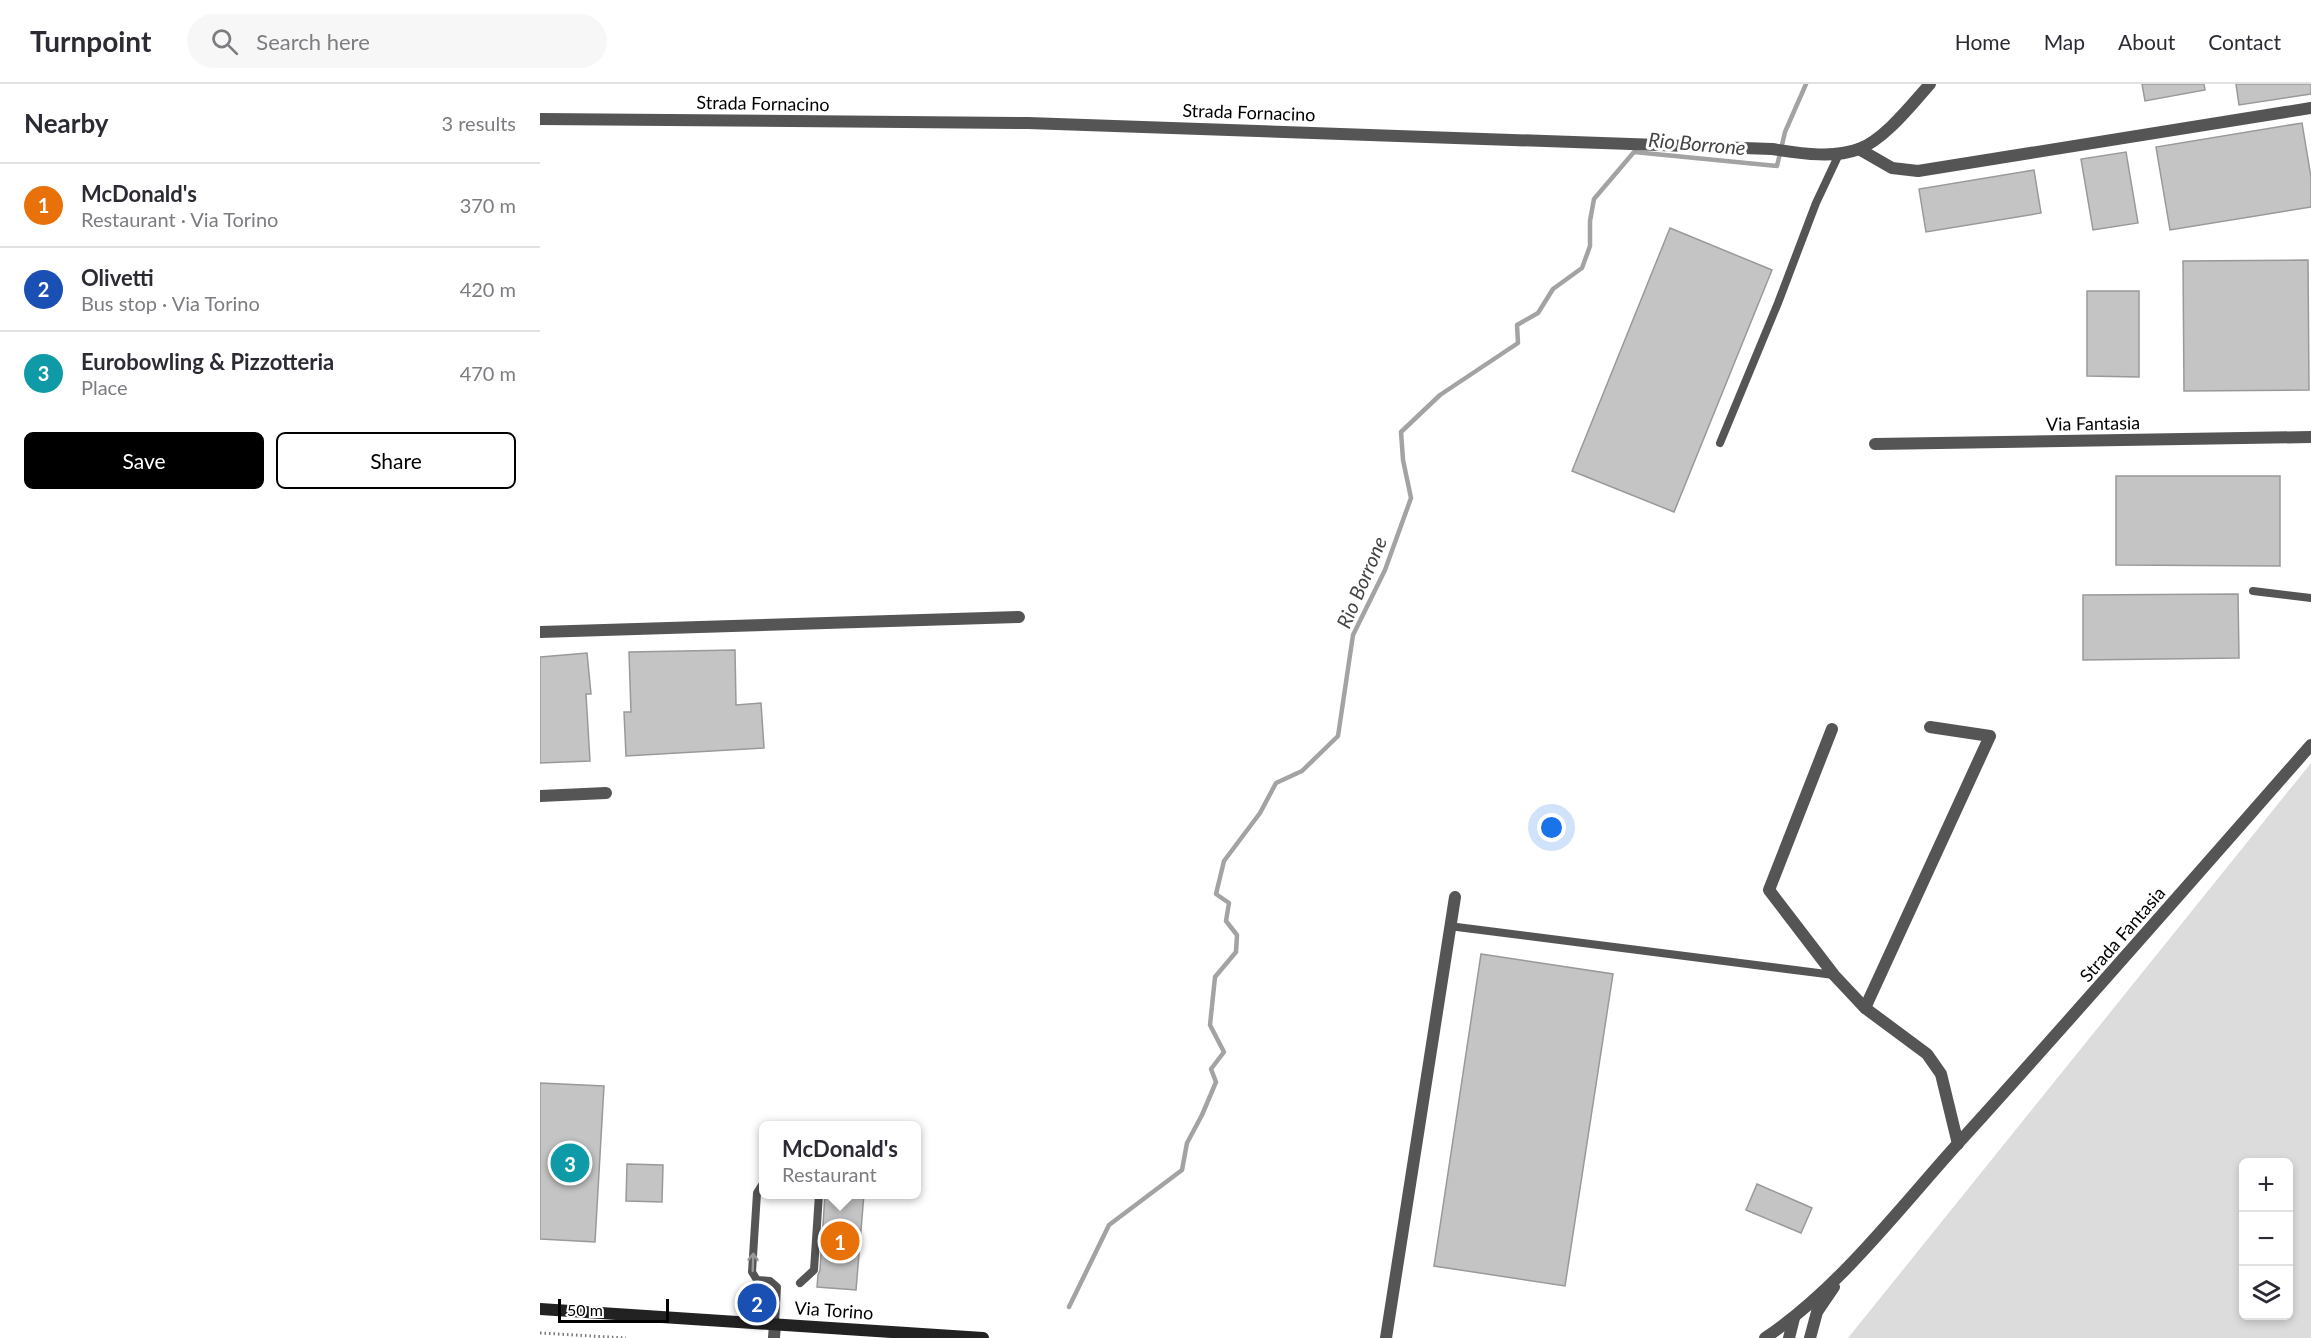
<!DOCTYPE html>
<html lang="en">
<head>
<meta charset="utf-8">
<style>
  body { margin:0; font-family:Lato,sans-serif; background:#f7f7f7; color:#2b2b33 }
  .controls { position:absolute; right:18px; bottom:18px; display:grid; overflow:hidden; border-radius:9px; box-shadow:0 3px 9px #0003 }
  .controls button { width:54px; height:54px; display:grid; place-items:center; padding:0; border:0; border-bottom:2px solid #e1e1e2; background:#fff; color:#2b2b33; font:30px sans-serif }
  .scale { position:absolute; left:18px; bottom:15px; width:111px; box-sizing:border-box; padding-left:6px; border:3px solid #000; border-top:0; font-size:16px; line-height:21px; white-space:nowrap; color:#000; -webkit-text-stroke:4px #fff; paint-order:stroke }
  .you { position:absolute; left:1012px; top:744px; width:21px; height:21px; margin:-15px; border:4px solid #fff; border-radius:50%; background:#1a73e8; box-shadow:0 0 0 9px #1a73e833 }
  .badge { display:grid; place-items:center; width:39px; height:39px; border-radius:50%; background:#000; color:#fff; font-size:20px; font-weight:700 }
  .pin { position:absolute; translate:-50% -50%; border:3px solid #fff; box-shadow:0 2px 6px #0006 }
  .popup { position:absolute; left:219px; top:1037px; width:162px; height:78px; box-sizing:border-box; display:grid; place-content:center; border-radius:9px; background:#fff; filter:drop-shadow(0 2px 4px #0005); font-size:20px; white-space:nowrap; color:#7c7c81 }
  .popup b { font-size:22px; color:#2b2b33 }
  .popup::after { content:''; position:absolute; left:50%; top:100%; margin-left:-12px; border:12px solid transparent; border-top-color:#fff }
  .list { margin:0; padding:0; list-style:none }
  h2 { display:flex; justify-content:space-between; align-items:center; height:78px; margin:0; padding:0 24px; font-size:26px }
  h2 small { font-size:20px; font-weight:400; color:#7c7c81 }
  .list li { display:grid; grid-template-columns:39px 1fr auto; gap:18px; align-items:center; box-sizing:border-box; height:84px; padding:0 24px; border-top:2px solid #e1e1e2 }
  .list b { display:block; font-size:22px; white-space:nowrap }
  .list p { margin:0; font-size:20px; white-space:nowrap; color:#7c7c81 }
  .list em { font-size:20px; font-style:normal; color:#7c7c81 }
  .actions { display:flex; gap:12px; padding:18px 24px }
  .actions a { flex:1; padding:14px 0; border:2px solid #000; border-radius:9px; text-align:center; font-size:21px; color:#000 }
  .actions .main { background:#000; color:#fff }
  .icon { flex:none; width:33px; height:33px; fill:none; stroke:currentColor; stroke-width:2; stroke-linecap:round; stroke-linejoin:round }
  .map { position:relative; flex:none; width:1771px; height:1254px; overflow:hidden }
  header { display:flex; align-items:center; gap:36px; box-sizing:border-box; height:84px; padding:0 30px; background:#fff; border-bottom:2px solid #e1e1e2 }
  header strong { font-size:28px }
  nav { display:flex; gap:33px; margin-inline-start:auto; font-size:21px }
  .search { width:420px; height:54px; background:#f7f7f7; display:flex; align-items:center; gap:15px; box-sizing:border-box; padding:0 21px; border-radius:33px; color:#7c7c81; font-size:22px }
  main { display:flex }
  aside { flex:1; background:#fff }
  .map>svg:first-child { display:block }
  .green { fill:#dcdcdc; fill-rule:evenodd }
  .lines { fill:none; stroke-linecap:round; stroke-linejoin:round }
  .stream { stroke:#a3a3a3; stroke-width:4.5 }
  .building { fill:#c4c4c4; stroke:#999; stroke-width:1.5 }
  .path { stroke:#777; stroke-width:3; stroke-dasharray:1.5 3; stroke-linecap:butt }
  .service { stroke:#555; stroke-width:8 }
  .minor { stroke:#555; stroke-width:12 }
  .tertiary { stroke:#555; stroke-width:12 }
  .secondary { stroke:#222; stroke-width:12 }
  .oneway { stroke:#999 }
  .labels { text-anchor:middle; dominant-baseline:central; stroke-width:6; stroke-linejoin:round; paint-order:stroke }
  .street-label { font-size:18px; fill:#000; stroke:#fff }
  .water-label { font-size:20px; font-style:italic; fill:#444; stroke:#fff }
</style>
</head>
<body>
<header>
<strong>Turnpoint</strong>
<div class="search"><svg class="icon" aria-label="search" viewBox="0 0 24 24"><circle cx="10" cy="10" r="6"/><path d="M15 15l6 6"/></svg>Search here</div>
<nav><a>Home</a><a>Map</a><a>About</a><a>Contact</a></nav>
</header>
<main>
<aside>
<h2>Nearby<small>3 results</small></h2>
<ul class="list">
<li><span class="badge" style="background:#e8710a">1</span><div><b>McDonald's</b><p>Restaurant · Via Torino</p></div><em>370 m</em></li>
<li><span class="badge" style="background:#1a4fb4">2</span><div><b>Olivetti</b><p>Bus stop · Via Torino</p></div><em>420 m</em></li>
<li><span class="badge" style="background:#0f9aa8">3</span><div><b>Eurobowling &amp; Pizzotteria</b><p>Place</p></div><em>470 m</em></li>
</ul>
<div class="actions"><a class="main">Save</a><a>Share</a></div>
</aside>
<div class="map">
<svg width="1771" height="1254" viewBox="0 0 1771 1254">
  <rect width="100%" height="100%" fill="#fff"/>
  <path class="green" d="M1771 679V1254H1308ZM1704 1078H1748V1232H1704Z"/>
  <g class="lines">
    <polyline class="stream" points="529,1223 569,1141 642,1086 647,1059 662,1031 676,998 671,985 684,968 670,941 675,893 696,868 697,851 686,837 689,819 676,810 684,777 720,729 736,699 762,687 798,652 813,551 845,486 871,414 863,376 861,348 900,311 978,259 977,241 998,229 1013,205 1042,184 1050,162 1050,137 1054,115 1094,68 1237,82 1245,48 1266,0"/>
  </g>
  <g class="building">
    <polygon points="1602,0 1664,0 1665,6 1605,17"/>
    <polygon points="1696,0 1771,0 1771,10 1699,21"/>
    <polygon points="1762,39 1771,93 1771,123 1630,146 1616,63"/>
    <polygon points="1586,68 1598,139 1553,146 1541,75"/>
    <polygon points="1494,86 1501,129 1386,148 1379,105"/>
    <polygon points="1130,144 1232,186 1134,428 1032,387"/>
    <polygon points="1768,176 1769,306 1644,307 1643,177"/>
    <polygon points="1547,207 1599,207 1599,293 1547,292"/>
    <polygon points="1576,392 1740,392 1740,482 1576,481"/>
    <polygon points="1698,510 1699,574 1543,576 1543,511"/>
    <polygon points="195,566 196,621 221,619 224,664 86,672 84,628 91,628 89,568"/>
    <polygon points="47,569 51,610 46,610 50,677 0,679 0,573"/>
    <polygon points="941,870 1073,890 1025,1202 894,1182"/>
    <polygon points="0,999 64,1002 55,1158 0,1155"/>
    <polygon points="87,1080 123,1081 122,1118 86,1117"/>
    <polygon points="1217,1100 1272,1124 1261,1149 1206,1126"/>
    <polygon points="285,1110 324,1110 316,1206 277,1203 278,1191 280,1186"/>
  </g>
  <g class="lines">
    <polyline class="path" points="0,1249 86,1254"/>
    <g class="service">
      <polyline points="1180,359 1238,219 1276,119 1300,68"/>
      <polyline points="1713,507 1771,514"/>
      <polyline points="909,842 1294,891"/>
      <polyline points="224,1098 217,1109 212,1188 217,1196 230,1197 237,1203 235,1240"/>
      <polyline points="260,1199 274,1186 279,1110"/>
    </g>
    <g class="minor">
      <path d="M0 35 488 39 1232 65C1259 69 1292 75 1319 65 1345 55 1372 20 1390 0"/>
      <polyline points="1319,65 1352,84 1378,87 1771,24"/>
      <polyline points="1335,360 1771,353"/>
      <polyline points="0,548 479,533"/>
      <polyline points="1292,645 1229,806 1294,891 1325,924 1387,970 1401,990 1418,1060"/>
      <polyline points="0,712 66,709"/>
      <polyline points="1325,924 1450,652 1390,643"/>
      <polyline points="234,1254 235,1240"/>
      <polyline points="846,1254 915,813"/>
    </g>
    <g class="tertiary">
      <path d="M1225 1254C1300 1204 1361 1122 1422 1055 1540 925 1655 793 1771 661"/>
      <polyline points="1249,1254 1254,1234"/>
      <polyline points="1270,1254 1277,1228 1294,1203"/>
    </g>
    <polyline class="secondary" points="0,1225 443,1254"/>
  </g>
  <defs><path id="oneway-shaft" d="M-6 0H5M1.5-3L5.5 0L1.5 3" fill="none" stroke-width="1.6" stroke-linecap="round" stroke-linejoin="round" transform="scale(1.5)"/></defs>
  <use class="oneway" href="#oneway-shaft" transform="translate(213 1178) rotate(-88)"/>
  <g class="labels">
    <g class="street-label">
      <text transform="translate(223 19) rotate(1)">Strada Fornacino</text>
      <text transform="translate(709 28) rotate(2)">Strada Fornacino</text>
      <text transform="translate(1553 339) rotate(-1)">Via Fantasia</text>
      <text transform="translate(1582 850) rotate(-49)">Strada Fantasia</text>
      <text transform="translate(294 1226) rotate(4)">Via Torino</text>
    </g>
    <g class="water-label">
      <text transform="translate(1157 59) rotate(5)">Rio Borrone</text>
      <text transform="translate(821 498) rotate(-67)">Rio Borrone</text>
    </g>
  </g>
</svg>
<div class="controls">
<button>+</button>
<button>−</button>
<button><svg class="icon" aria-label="layers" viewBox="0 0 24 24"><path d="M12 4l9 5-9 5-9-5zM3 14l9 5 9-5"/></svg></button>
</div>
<div class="scale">50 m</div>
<div class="you"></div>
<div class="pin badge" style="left:300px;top:1157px;background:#e8710a">1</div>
<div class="popup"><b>McDonald's</b>Restaurant</div>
<div class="pin badge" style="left:217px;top:1219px;background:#1a4fb4">2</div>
<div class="pin badge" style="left:30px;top:1079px;background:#0f9aa8">3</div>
</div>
</main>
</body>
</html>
